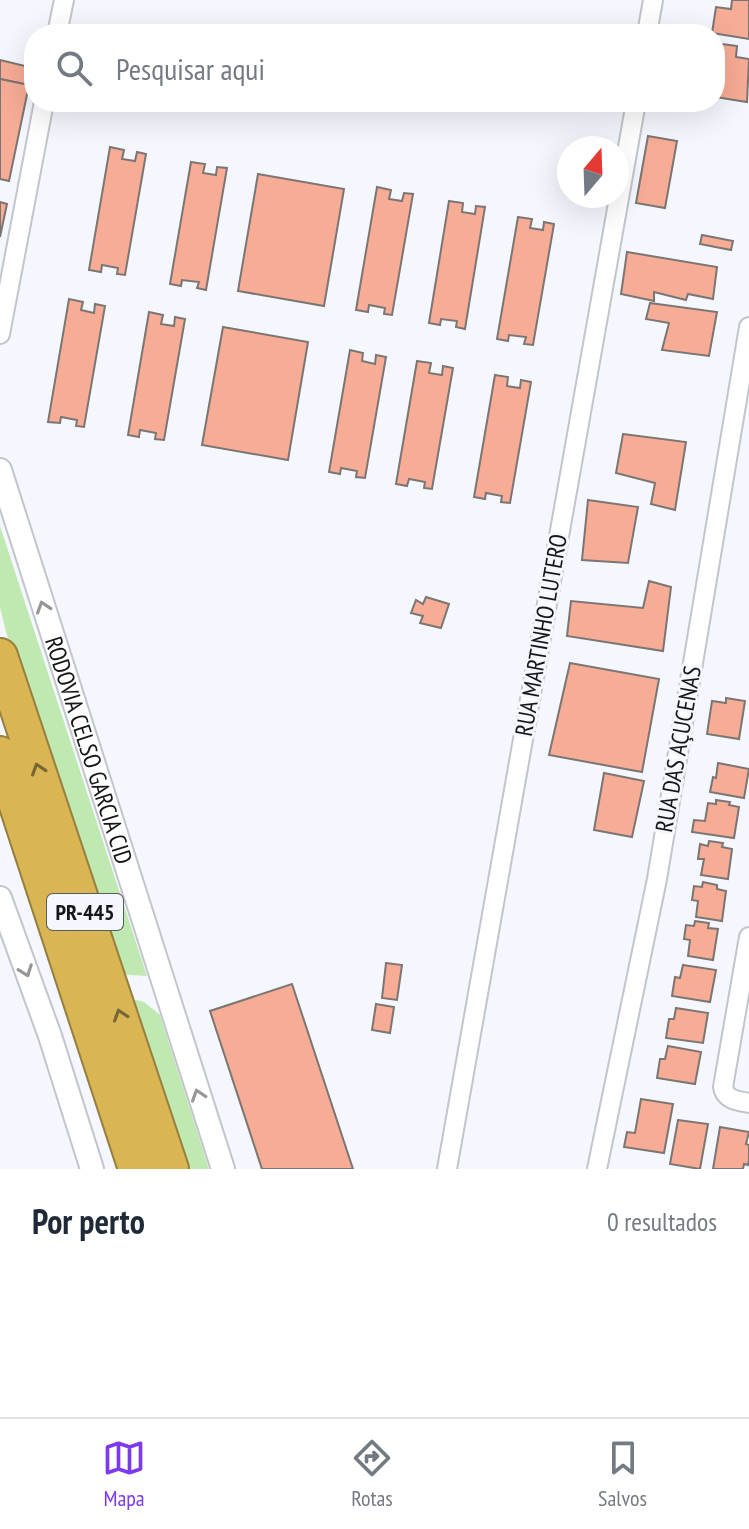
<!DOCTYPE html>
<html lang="pt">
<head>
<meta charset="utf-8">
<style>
  body { margin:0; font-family:"PT Sans Narrow",sans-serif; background:#f6f6f7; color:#1f2937 }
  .compass { position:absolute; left:557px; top:136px; width:72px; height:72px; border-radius:50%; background:#fff; box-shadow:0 8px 32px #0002; rotate:19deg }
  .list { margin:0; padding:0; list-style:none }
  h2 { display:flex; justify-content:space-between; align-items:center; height:104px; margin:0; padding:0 32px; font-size:34px }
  h2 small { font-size:26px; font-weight:400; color:#747a83 }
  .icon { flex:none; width:44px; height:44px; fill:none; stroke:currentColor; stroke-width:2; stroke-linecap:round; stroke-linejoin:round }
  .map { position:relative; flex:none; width:749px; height:1169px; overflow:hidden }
  .search { position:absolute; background:#fff; box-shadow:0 8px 32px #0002; left:24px; right:24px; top:24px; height:88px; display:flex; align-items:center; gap:20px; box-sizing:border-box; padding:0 28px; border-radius:32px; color:#747a83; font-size:30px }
  .sheet { height:248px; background:#fff }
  nav { display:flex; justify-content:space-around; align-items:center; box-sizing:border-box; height:112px; border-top:2px solid #e0e1e3; background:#fff; font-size:22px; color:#747a83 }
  nav a { display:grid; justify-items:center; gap:4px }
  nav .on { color:#7c3aed }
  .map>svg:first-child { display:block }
  .green { fill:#bfe9b1 }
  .building { fill:#f7ac95; stroke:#7b7573; stroke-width:2 }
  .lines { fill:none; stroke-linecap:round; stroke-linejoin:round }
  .minor-casing { stroke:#c3c5cc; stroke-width:22 }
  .tertiary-casing { stroke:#c3c5cc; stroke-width:26 }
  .motorway-casing { stroke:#957e3e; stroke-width:38 }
  .minor { stroke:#fff; stroke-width:18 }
  .tertiary { stroke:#fff; stroke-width:22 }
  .motorway { stroke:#d9b653; stroke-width:34 }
  .oneway { stroke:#969697 }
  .oneway2 { stroke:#786636 }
  .labels { text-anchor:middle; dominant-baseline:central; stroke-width:6; stroke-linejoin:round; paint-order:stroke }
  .shield { fill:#f4f7fd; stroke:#595a5d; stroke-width:2 }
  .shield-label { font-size:22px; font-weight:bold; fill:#161618 }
  .street-label { font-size:24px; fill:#161618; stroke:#f4f7fd }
</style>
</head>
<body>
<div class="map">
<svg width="749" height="1169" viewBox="0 0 749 1169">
  <rect width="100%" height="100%" fill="#f4f7fd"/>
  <g class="green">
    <polygon points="0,526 147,976 115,974 72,832 6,632 0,607"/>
    <polygon points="132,999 144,1002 160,1015 209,1169 182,1169"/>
  </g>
  <g class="building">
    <polygon points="732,0 749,0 749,39 712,33 716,7 731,9"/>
    <polygon points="715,43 737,46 736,57 749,59 747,102 715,97"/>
    <polygon points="0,60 33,68 29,85 0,79"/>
    <polygon points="0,79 29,85 9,181 0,179"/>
    <polygon points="648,136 677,141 665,208 636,203"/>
    <polygon points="110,147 124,150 122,159 135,161 137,152 146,154 125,275 117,274 118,268 102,265 101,272 89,270"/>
    <polygon points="191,162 205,164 203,173 216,175 217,167 227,168 206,290 197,288 199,282 182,280 181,286 170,284"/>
    <polygon points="258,174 344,189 324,306 238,291"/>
    <polygon points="377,187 391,190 389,199 402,201 404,193 413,194 392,315 384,314 385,308 369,305 368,312 356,310"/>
    <polygon points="449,201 463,203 462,212 475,214 476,206 485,207 465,329 456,327 457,321 441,319 440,325 429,323"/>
    <polygon points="0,202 7,204 0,237"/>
    <polygon points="518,217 532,219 530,228 543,230 544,222 554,224 533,345 524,344 526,337 509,335 508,341 497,339"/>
    <polygon points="702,235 733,241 731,250 700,244"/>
    <polygon points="627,252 717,267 713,299 688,294 686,300 654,292 654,301 621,294"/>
    <polygon points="69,299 83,302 81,310 94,313 95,304 105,306 84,427 76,426 77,420 61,417 60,423 48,422"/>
    <polygon points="650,303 717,312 709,356 662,350 669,323 646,319"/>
    <polygon points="149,312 163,315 161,324 174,326 175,317 185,319 164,440 155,439 156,433 140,430 139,437 128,435"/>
    <polygon points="223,327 308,342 288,460 202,445"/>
    <polygon points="350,350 363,353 362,361 375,364 376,355 386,357 365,478 356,477 357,471 341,468 340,474 329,472"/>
    <polygon points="417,361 431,363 429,373 442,375 443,366 453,368 432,489 424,488 425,482 409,479 407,486 396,484"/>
    <polygon points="495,375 508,377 507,386 520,388 521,380 531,382 510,503 501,502 502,496 486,493 485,499 474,497"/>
    <polygon points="623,434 686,442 675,510 651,504 655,483 616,473"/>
    <polygon points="588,500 638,507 628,563 582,560"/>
    <polygon points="649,581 671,587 663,651 567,636 571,601 643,608"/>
    <polygon points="426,597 449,604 441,628 420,623 423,616 411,613 416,600 423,604"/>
    <polygon points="570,663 659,679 642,772 549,755"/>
    <polygon points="726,698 745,701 739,739 707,734 712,701 726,703"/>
    <polygon points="718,763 749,769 744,798 710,792 713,777 716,778"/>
    <polygon points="604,773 644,781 632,837 594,830"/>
    <polygon points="716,800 730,802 729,805 739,807 734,838 692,832 694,820 705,821 708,803 716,804"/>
    <polygon points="709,841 723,843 722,847 732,849 728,879 701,875 704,859 698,859 700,844 708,846"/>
    <polygon points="703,882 717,885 717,889 726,891 722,921 696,917 698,901 692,900 694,886 702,887"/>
    <polygon points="695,921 709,923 708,928 718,929 713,960 688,956 690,940 684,939 686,925 694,926"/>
    <polygon points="386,963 402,965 397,1000 382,998"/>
    <polygon points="683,965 716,970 710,1002 672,996 675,977 680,978"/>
    <polygon points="292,984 353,1169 262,1169 211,1014 210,1011"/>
    <polygon points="376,1004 394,1007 390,1033 372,1030"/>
    <polygon points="676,1008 708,1013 703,1043 666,1038 669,1019 674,1019"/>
    <polygon points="668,1046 701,1052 695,1084 657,1078 660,1059 665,1059"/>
    <polygon points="641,1099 673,1104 664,1153 624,1147 627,1132 635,1133"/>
    <polygon points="678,1120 708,1124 700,1169 670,1164"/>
    <polygon points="720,1127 749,1132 746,1144 749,1145 749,1160 748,1165 744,1164 743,1169 713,1169"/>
  </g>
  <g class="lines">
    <defs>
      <g id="minor">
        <polyline points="57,34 64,0"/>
        <polyline points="647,34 653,0"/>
        <polyline points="0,334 44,102"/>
        <path d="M749 937 723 1087C725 1100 738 1101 749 1103"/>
        <path d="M447 1169C508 813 576 458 636 102"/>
        <polyline points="597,1169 657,879 749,327"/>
      </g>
      <g id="tertiary">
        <path id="s1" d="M0 470 223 1169"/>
        <polyline points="0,898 50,1036 92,1169"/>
      </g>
      <g id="motorway">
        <polyline points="0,656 171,1169"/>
        <polyline points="0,754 136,1169"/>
      </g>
    </defs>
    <use href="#minor" class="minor-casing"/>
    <use href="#tertiary" class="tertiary-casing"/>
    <use href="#motorway" class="motorway-casing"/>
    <use href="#minor" class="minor"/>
    <use href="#tertiary" class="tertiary"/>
    <use href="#motorway" class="motorway"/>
  </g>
  <defs><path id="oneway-chevron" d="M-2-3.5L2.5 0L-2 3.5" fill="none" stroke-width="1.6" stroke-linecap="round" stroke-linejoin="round" transform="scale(2)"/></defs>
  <g class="oneway">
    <use href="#oneway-chevron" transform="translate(43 607) rotate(-108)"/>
    <use href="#oneway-chevron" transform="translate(26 971) rotate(70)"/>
    <use href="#oneway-chevron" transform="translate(198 1095) rotate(-108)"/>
  </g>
  <g class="oneway2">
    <use href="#oneway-chevron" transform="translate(38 769) rotate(-108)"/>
    <use href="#oneway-chevron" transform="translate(120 1015) rotate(-108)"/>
  </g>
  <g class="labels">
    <rect class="shield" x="47" y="894" width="76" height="36" rx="6"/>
    <g class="shield-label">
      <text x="85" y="912">PR-445</text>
    </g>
    <g class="street-label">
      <text transform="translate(541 635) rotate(-80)">RUA MARTINHO LUTERO</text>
      <text transform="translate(678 749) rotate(-80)">RUA DAS AÇUCENAS</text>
      <text stroke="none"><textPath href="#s1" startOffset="294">RODOVIA CELSO GARCIA CID</textPath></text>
    </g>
  </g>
</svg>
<svg class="compass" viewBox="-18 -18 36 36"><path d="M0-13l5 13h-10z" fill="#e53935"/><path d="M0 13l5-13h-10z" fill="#747a83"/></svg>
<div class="search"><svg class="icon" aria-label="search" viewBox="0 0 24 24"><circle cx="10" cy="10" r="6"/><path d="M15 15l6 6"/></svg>Pesquisar aqui</div>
</div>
<section class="sheet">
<h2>Por perto<small>0 resultados</small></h2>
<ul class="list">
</ul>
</section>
<nav>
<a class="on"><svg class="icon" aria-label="map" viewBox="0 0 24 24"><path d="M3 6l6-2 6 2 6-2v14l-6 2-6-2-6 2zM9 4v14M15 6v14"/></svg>Mapa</a>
<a><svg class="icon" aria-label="directions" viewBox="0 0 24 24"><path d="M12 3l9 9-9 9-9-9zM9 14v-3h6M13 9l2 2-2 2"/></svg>Rotas</a>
<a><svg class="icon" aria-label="saved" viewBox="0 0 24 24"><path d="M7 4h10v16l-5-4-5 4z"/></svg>Salvos</a>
</nav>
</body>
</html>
